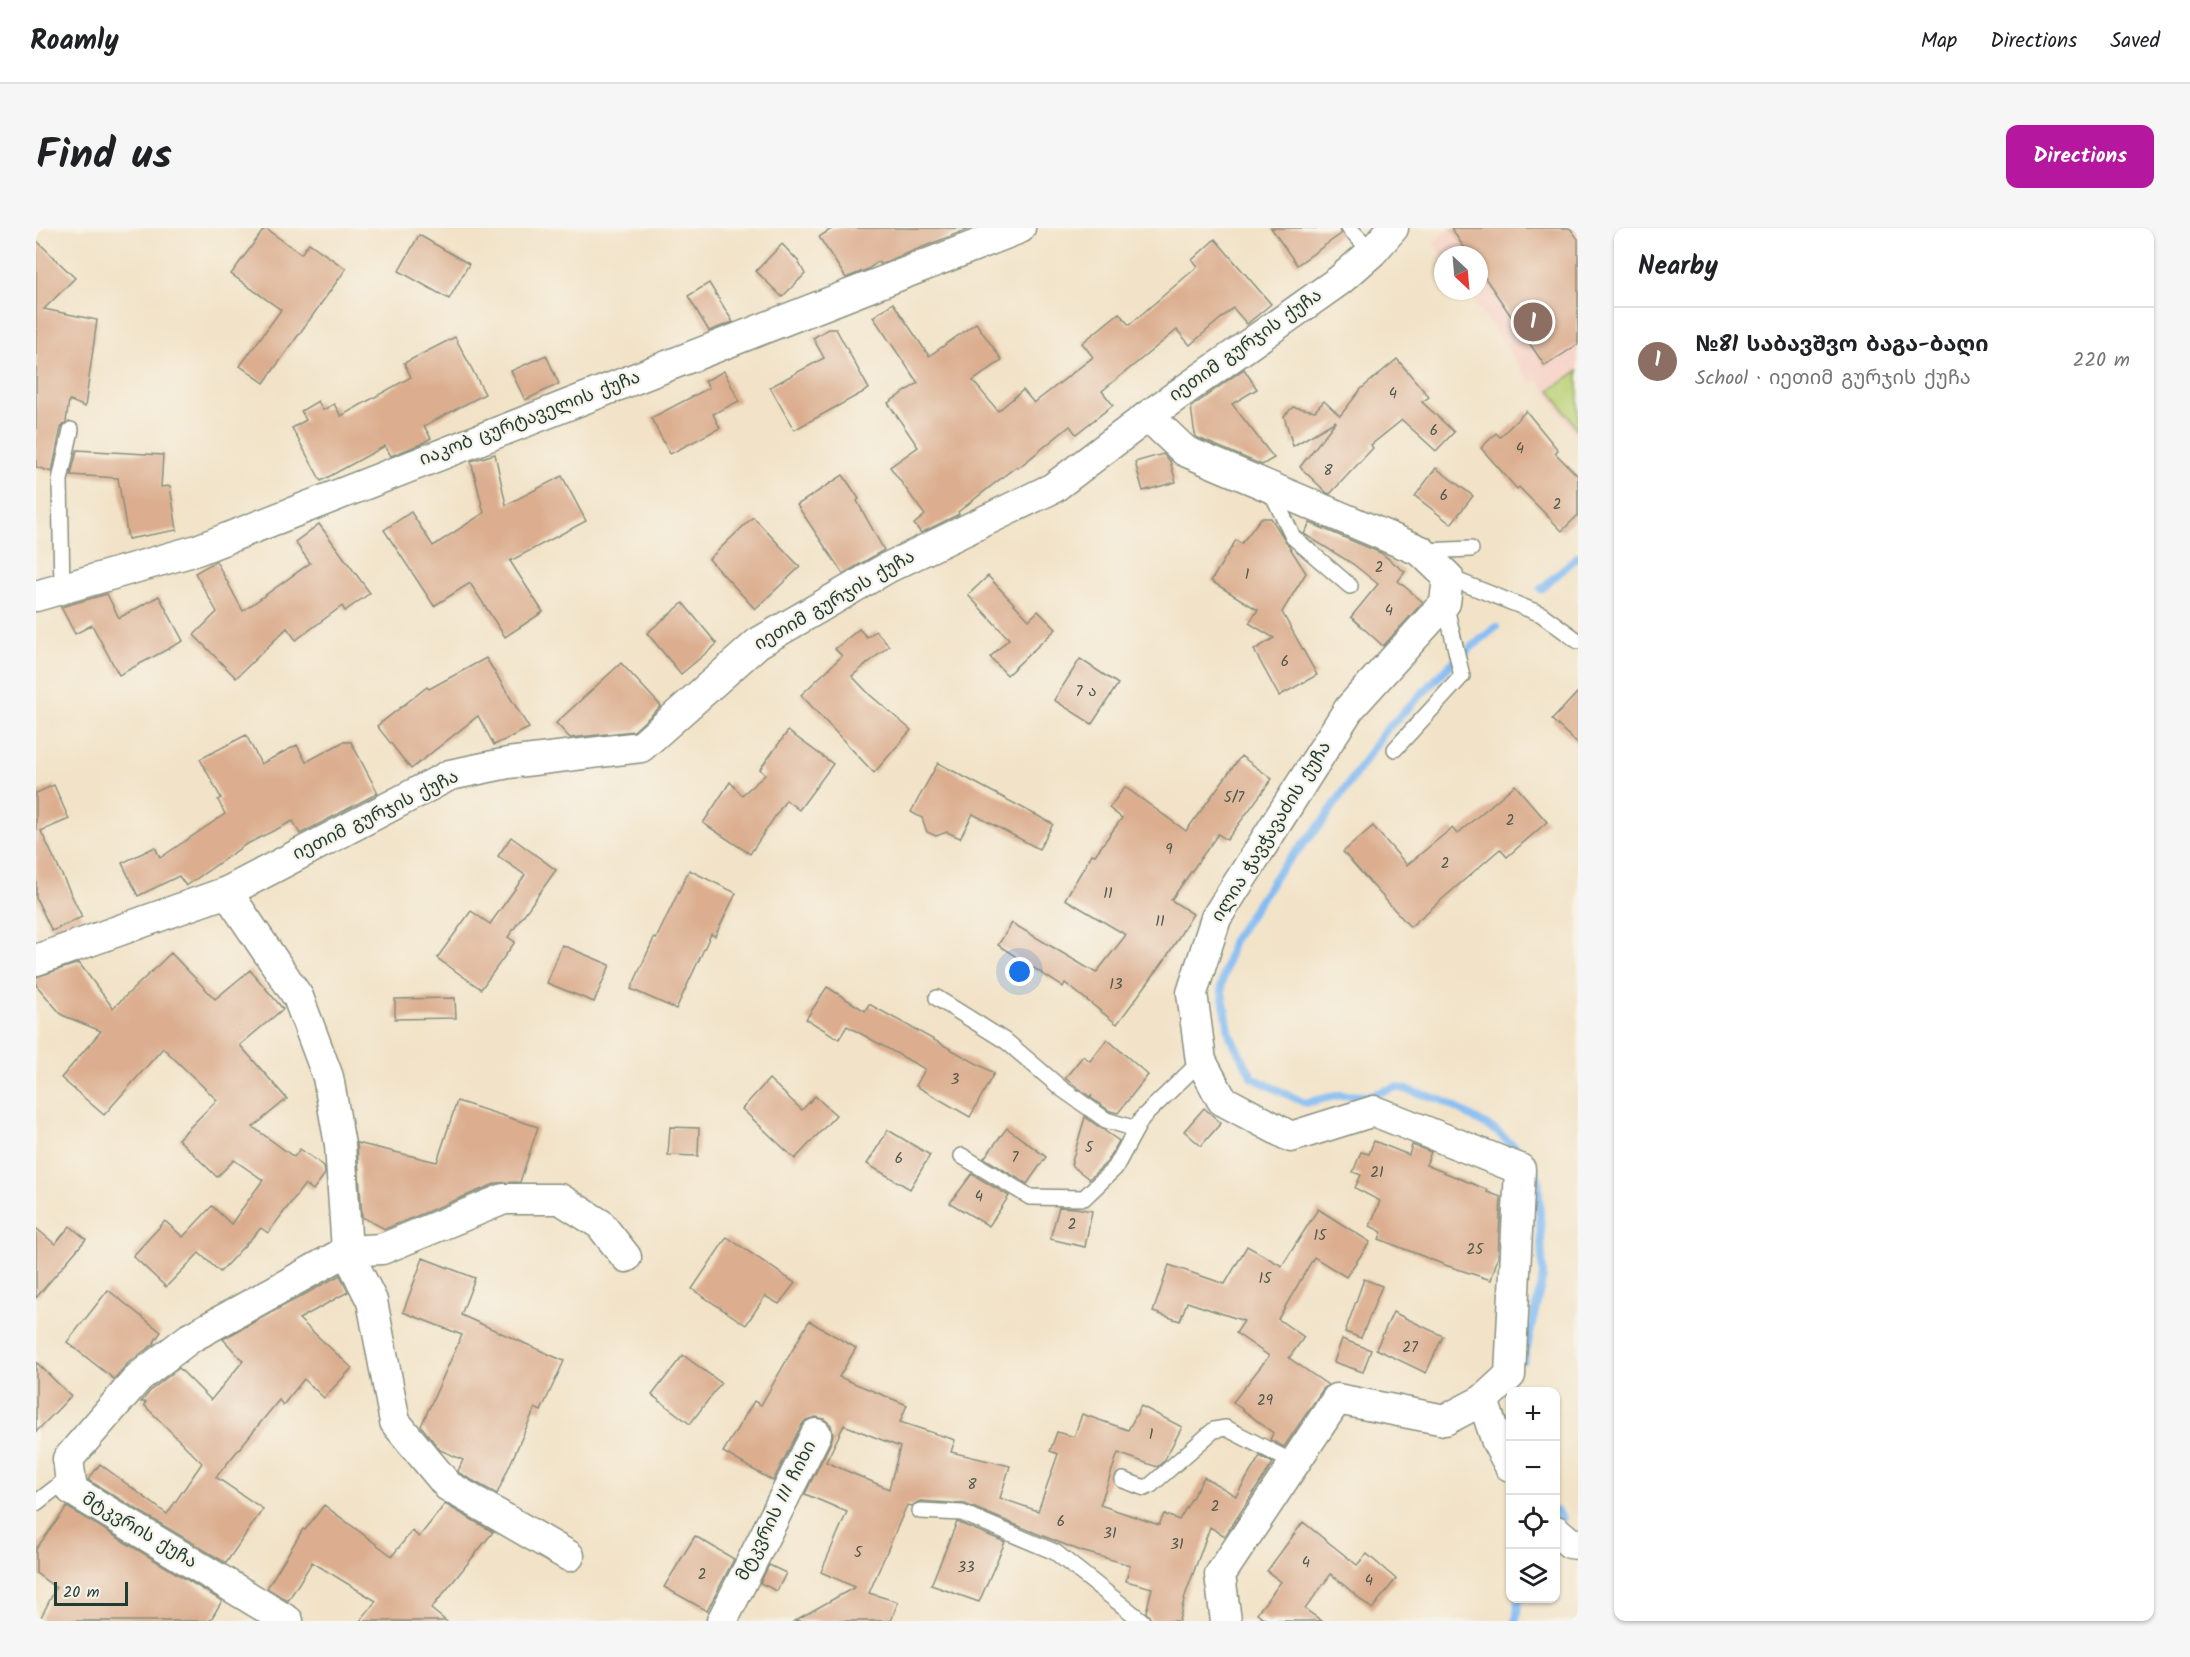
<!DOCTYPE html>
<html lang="en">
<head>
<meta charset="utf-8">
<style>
  body { margin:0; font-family:Kalam,"Noto Sans Georgian",sans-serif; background:#f6f6f6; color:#202124 }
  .controls { position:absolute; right:18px; bottom:18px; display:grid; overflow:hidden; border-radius:12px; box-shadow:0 2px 4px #0004 }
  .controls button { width:54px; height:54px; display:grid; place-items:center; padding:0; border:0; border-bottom:2px solid #e0e0e0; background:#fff; color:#202124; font:30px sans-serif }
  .compass { position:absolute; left:1398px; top:18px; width:54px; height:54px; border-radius:50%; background:#fff; box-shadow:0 2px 4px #0004; rotate:154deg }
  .scale { position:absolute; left:18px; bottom:15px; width:74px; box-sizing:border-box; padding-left:6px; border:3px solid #1f3d34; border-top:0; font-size:16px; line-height:21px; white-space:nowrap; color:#1f3d34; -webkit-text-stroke:4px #f7f3e8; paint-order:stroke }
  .you { position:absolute; left:984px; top:744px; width:21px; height:21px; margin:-15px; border:4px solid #fff; border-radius:50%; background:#1a73e8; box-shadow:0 0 0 9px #1a73e833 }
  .badge { display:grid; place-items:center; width:39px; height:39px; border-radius:50%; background:#b5179e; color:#fff; font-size:20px; font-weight:700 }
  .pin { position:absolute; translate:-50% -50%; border:3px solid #fff; box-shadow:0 2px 6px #0006 }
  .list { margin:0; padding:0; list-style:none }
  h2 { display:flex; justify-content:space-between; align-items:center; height:78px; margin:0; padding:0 24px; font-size:26px }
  h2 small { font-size:20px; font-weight:400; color:#757577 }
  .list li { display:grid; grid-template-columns:39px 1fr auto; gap:18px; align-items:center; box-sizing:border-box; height:108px; padding:0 24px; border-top:2px solid #e0e0e0 }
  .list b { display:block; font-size:22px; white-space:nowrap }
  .list p { margin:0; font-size:20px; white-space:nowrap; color:#757577 }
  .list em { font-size:20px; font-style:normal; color:#757577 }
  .icon { flex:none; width:33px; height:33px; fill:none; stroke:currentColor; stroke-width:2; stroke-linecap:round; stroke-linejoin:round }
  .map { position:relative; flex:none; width:1542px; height:1393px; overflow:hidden; border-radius:12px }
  header { display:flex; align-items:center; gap:36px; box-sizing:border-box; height:84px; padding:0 30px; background:#fff; border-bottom:2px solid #e0e0e0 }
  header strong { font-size:28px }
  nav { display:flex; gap:33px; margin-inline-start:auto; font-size:21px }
  .intro { display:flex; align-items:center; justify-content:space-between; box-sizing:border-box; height:144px; padding:0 36px }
  h1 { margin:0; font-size:42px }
  .button { padding:15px 27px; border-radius:12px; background:#b5179e; color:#fff; font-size:21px; font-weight:700 }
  main { display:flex; gap:36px; padding:0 36px }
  aside { flex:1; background:#fff; border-radius:12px; box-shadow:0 2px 4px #0004 }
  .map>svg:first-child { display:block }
  .built { fill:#f7d1c6 }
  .green { fill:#bad075; stroke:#6c8654; stroke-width:1.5 }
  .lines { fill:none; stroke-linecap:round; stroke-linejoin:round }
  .stream { stroke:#82bbf3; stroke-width:8 }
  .building { fill:#dcae8f; fill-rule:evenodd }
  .lane-casing { stroke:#88907e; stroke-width:18 }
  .street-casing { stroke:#88907e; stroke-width:33 }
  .lane { stroke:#fff; stroke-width:15 }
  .street { stroke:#fff; stroke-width:30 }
  .labels { text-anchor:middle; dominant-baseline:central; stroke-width:4.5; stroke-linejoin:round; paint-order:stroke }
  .number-label { font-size:15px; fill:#4e594b }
  .street-label { font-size:18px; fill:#1f3d34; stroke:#f7f3e8 }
</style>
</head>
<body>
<header>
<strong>Roamly</strong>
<nav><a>Map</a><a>Directions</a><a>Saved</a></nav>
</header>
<div class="intro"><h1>Find us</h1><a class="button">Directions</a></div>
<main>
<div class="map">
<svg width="1542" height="1393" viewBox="0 0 1542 1393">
  <rect width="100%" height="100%" fill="#f7f3e8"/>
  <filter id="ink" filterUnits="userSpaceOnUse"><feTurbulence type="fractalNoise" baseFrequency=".0167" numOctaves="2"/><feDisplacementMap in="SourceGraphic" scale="12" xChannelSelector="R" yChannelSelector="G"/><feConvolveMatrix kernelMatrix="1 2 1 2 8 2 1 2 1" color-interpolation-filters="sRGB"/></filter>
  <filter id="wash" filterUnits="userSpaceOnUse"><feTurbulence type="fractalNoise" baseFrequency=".008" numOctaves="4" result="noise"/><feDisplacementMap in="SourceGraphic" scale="24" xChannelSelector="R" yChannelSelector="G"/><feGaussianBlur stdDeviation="1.35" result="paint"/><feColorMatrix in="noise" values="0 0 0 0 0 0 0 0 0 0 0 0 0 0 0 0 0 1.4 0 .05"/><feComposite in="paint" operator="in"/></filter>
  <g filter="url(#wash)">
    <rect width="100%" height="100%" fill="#f2e3c8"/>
    <polygon class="built" points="1415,0 1542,0 1542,212 1503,152 1496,156 1431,63 1443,63 1443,27 1407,28 1397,14"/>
    <polygon class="green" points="1542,143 1542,203 1514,162"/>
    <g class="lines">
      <g class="stream">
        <polyline points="1505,361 1542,328"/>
        <polyline points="1460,399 1415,436 1348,504 1286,595 1244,642 1196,714 1185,758 1194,808 1217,850 1269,875 1303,867 1331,868 1361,859 1406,872 1460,903 1491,929 1502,949 1507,1048 1488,1132"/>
        <polyline points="1520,1283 1526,1291"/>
        <polyline points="1480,1393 1483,1370"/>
      </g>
    </g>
    <g id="blocks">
      <g class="building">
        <polygon points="229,0 265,26 273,15 310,41 228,155 204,138 245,82 195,46"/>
        <polygon points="797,0 935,0 844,36 842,34 832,41 810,50 783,9"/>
        <polygon points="1235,0 1304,0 1305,6 1261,37"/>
        <polygon points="1415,0 1534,0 1542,11 1542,116 1509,138 1443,41 1443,27 1433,27"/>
        <polygon points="383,7 433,36 413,71 363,43"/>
        <polygon points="1179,11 1235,76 1211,96 1197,80 1154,117 1141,102 1066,163 1077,177 1040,206 1034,198 982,240 981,238 922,284 923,286 885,305 878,296 889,287 854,239 882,219 852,175 882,155 837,89 857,75 893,128 940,95 966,132 937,153 962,183 987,162 998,175 1057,129 1046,115 1083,85 1093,97 1162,38 1156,32"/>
        <polygon points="0,12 39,50 8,81 61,92 49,179 33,172 30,194 25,200 16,244 0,239"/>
        <polygon points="746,16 762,33 769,46 746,69 720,43"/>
        <polygon points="673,55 697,94 673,103 652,68"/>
        <polygon points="792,101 800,101 833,161 758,202 734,159 788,130 777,110"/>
        <polygon points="419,109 449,166 388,198 395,210 385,216 355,228 349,218 285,253 256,200 270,192 265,183 282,173 287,182 298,176 305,188 375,149 368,135"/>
        <polygon points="510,127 523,156 489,172 475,143"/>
        <polygon points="1361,131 1393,169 1386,174 1418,204 1400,223 1366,192 1335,217 1337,220 1294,266 1291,265 1264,239 1300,193 1257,218 1248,188 1257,179 1279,183 1288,173 1304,188 1325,161"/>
        <polygon points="1208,141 1221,161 1196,176 1238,230 1226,237 1160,209 1158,201 1155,179"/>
        <polygon points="688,143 703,173 677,186 684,200 634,226 615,190 673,160 669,153"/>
        <polygon points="1490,183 1522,222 1519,225 1542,248 1542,287 1526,303 1483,259 1481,261 1445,220 1460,205 1464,209"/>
        <polygon points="41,222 127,227 125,259 134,258 141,302 92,311 82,250 35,247"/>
        <polygon points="459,226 470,277 526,248 550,293 474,333 507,384 469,409 434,355 398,378 348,302 375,284 397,318 448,285 435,233"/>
        <polygon points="1127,226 1134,233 1140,254 1107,263 1099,234"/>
        <polygon points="1400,240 1437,268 1415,296 1379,268"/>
        <polygon points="807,247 823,271 821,273 848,322 807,346 761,277"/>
        <polygon points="717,289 764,339 719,381 673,331"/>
        <polygon points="1225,290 1235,290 1270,345 1246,384 1281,447 1243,468 1218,422 1238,410 1213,395 1222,382 1175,353 1200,312 1205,316"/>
        <polygon points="1274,295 1345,325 1369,344 1362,353 1387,374 1347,418 1315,389 1342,356 1317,336 1268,306"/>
        <polygon points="283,296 334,365 309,383 306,378 260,412 251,400 200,450 158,407 181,384 159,345 180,333 207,383 274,335 259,314"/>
        <polygon points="952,348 993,392 1002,383 1020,401 971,447 954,429 973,411 932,367"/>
        <polygon points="71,366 83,390 123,368 147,413 83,447 56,397 39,406 25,379"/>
        <polygon points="647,375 681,416 645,446 611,405"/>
        <polygon points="823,401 831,409 840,403 853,418 816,448 834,467 875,502 838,545 765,467 806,428 799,421"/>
        <polygon points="450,430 493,500 458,517 442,488 375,541 341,498 391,459 393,461"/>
        <polygon points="1044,431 1082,456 1056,496 1018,472"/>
        <polygon points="585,435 625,478 598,503 534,510 520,495"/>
        <polygon points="1542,464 1542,516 1516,492"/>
        <polygon points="752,503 797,536 763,582 750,572 714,626 667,595 694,554 706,567 729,547 724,541"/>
        <polygon points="210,507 225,536 261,517 270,534 307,514 315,514 342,565 264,606 257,593 209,617 150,658 143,648 102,668 86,635 119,619 124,630 189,586 182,572 185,570 164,531"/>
        <polygon points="1205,528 1236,551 1191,612 1182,606 1135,672 1157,686 1128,733 1081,796 1029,755 1027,759 962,717 976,695 1060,745 1090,707 1029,671 1056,626 1059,627 1086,590 1073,580 1089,559 1150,603"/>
        <polygon points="902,535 1017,596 1003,621 937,586 924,610 911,604 900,608 891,604 886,590 875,584"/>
        <polygon points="18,557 33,591 5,603 46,689 16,703 0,670 0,565"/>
        <polygon points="1479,557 1511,594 1471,629 1464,621 1374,699 1307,624 1337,598 1371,637 1416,600 1421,606"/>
        <polygon points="475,609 520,642 472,709 479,714 445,761 401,730 435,683 454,696 489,647 462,628"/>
        <polygon points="653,642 700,665 679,708 675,706 640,781 595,761 618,710 620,711"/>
        <polygon points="526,717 574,737 558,774 511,755"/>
        <polygon points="135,725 179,771 214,742 247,781 204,817 251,871 217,899 258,929 264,921 288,938 289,946 277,962 269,956 232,1005 225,1000 184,1044 163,1025 130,1059 97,1028 129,993 147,1009 176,978 195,996 227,952 198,932 181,949 142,911 181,872 127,820 68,887 25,850 65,803 26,787 0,757 0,749 43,735 77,780"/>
        <polygon points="791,759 829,783 833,776 958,845 934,889 880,858 889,841 811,798 803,811 770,791"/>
        <polygon points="419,770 420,790 359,791 359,771"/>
        <polygon points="1071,811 1112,847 1082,885 1074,883 1055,870 1056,866 1054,869 1029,850 1047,828 1054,833"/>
        <polygon points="733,851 766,882 779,868 800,887 759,931 706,881"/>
        <polygon points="421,873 502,899 484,954 461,955 349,1001 326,989 321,915 401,934"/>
        <polygon points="1168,880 1185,895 1165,918 1148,903"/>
        <polygon points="1049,889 1083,913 1071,934 1053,951 1035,937"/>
        <polygon points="634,899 663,900 662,928 632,927"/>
        <polygon points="971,900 1010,929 991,956 948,930"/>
        <polygon points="852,902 894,927 874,961 831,936"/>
        <polygon points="1338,913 1373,927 1376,917 1395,924 1390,937 1452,962 1451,964 1465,969 1462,1029 1455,1052 1409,1037 1343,1011 1346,1004 1334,998 1344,973 1319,960 1325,947 1317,944 1325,924 1333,926"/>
        <polygon points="936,946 973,968 953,998 914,975"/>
        <polygon points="1023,979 1040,980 1056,983 1049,1019 1014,1011"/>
        <polygon points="1282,981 1334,1014 1310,1049 1278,1029 1242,1091 1268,1109 1253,1130 1292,1157 1287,1161 1248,1219 1234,1212 1237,1205 1197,1174 1233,1128 1200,1105 1208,1093 1151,1074 1144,1093 1117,1084 1133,1037 1189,1056 1211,1018 1246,1038"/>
        <polygon points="34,998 50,1011 0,1070 0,1000 19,1016"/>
        <polygon points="691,1009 759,1055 743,1076 729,1068 710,1097 656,1061"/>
        <polygon points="387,1030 439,1050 425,1087 528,1133 505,1183 499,1180 461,1266 423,1245 422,1243 427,1232 404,1222 385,1198 426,1107 367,1084"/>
        <polygon points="304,1047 312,1064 263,1091 316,1140 288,1170 268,1151 247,1177 243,1172 180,1249 227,1281 190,1335 52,1252 64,1236 131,1286 166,1235 108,1177 110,1174 105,1174 115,1162 143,1140 175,1172 207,1133 187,1111"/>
        <polygon points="1328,1051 1346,1058 1325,1110 1309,1104"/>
        <polygon points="72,1062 125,1104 118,1114 119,1115 92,1135 78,1151 31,1114"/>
        <polygon points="1357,1084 1407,1108 1390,1145 1340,1121"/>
        <path d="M773 1093 820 1120 803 1149 871 1177 864 1194 919 1212 915 1224 974 1238 964 1270 1002 1283 1022 1226 1014 1223 1021 1204 1038 1209 1046 1186 1092 1202 1105 1178 1146 1199 1128 1233 1121 1239 1082 1225 1064 1277 1123 1297 1128 1286 1143 1292 1168 1249 1200 1268 1224 1228 1237 1235 1189 1308 1174 1299 1149 1368 1143 1393H1116L1110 1384 1116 1360 1090 1353 1094 1337 1045 1323 1007 1308 929 1276 884 1273 876 1278 871 1277 833 1365 862 1374 855 1393H758L819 1359 785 1344 811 1284 769 1266 795 1214 797 1206 795 1197 788 1191 780 1189 770 1192 765 1198 737 1253 687 1224 718 1173 725 1177ZM808 1197 864 1219 853 1261 790 1234Z"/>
        <polygon points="1306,1111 1335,1122 1327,1144 1298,1134"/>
        <polygon points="647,1127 685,1155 654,1196 616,1167"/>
        <polygon points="0,1134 35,1168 0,1204"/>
        <polygon points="409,1276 457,1304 395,1381 410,1393 324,1393 340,1373 276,1334 252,1373 231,1360 267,1301 269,1302 288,1277 356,1328 376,1303 383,1309"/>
        <polygon points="31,1279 186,1373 174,1393 3,1393 20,1360 0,1345 0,1321"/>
        <polygon points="921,1294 969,1314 943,1374 895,1357"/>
        <polygon points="1267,1294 1321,1337 1331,1326 1360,1351 1336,1381 1295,1346 1269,1381 1286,1393 1232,1393 1221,1385 1245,1354 1231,1343"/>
        <polygon points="659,1308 698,1331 671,1383 628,1359"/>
        <polygon points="733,1337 750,1345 741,1363 724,1355"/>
      </g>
    </g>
  </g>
  <g filter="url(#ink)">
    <use href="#blocks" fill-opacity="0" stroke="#88907e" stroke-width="1.5"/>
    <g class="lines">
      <defs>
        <g id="lane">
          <polyline points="1313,0 1336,24"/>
          <polyline points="1234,261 1257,309 1314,358"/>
          <polyline points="1387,323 1435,321"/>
          <polyline points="1412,349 1505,386 1542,413"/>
          <polyline points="26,361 24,252 35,202"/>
          <polyline points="1359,521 1426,448 1409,375"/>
          <polyline points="901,770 971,814 1026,861 1070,892 1100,901"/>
          <polyline points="926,928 994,969 1048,970 1079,940 1106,890 1165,833"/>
          <polyline points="1087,1252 1109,1260 1115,1257 1178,1202 1190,1200 1258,1235"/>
          <polyline points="0,1275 35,1248"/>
          <polyline points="884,1283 926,1285 1019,1324 1106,1393"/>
        </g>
        <g id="street">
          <polyline points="1112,188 1149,223 1385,323 1412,349 1409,375 1313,481 1180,690 1156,765 1165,833 1186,872 1255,909 1338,883 1484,941 1474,1147 1447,1172 1409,1192 1301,1171 1184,1347 1190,1393"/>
          <polyline points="0,368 161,322 984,0"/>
          <polyline points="191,664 262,769 292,849 304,917 311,1023 336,1073 359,1194 412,1258 533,1328"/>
          <polyline points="0,732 191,664 414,547 472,535 605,519 722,415 851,340 1017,260 1112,188 1304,52 1336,24 1357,0"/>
          <polyline points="1447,1172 1461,1214 1474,1238"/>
          <polyline points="1520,1303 1534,1315 1542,1316"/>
          <polyline points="252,1393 36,1262 32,1231 103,1149 154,1110 311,1023 346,1021 468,971 524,971 564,996 590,1029"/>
          <polyline points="686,1393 780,1206"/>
        </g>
      </defs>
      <use href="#lane" class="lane-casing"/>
      <use href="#street" class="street-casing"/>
      <use href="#lane" class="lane"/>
      <use href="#street" class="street"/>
    </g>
  </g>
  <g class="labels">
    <g class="number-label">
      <text x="1357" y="166">4</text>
      <text x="1398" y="203">6</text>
      <text x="1484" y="221">4</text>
      <text x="1292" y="243">8</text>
      <text x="1408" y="268">6</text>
      <text x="1521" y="277">2</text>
      <text x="1343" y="340">2</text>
      <text x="1211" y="347">1</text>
      <text x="1353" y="383">4</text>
      <text x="1249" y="434">6</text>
      <text x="1050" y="464">7 ა</text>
      <text x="1198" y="570">5/7</text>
      <text x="1474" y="593">2</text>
      <text x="1133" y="622">9</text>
      <text x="1409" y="636">2</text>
      <text x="1072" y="666">11</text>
      <text x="1124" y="694">11</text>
      <text x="1080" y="757">13</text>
      <text x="919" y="852">3</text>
      <text x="1053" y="920">5</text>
      <text x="979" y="930">7</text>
      <text x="863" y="931">6</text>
      <text x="1341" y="945">21</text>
      <text x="943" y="969">4</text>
      <text x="1036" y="997">2</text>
      <text x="1284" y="1008">15</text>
      <text x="1439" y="1022">25</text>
      <text x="1229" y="1051">15</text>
      <text x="1374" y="1120">27</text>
      <text x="1229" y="1173">29</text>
      <text x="1115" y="1207">1</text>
      <text x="936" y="1257">8</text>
      <text x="1179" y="1279">2</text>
      <text x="1025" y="1294">6</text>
      <text x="1074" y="1306">31</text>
      <text x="1141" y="1317">31</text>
      <text x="822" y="1325">5</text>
      <text x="1270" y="1335">4</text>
      <text x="930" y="1340">33</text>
      <text x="666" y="1347">2</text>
      <text x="1333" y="1353">4</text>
    </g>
    <g class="street-label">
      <text transform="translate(1210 118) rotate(-35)">იეთიმ გურჯის ქუჩა</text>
      <text transform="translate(494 191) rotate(-21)">იაკობ ცურტაველის ქუჩა</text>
      <text transform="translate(799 373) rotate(-30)">იეთიმ გურჯის ქუჩა</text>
      <text transform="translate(340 588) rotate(-26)">იეთიმ გურჯის ქუჩა</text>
      <text transform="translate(1236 604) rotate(-58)">ილია ჭავჭავაძის ქუჩა</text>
      <text transform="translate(741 1283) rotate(-63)">მტკვრის III ჩიხი</text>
      <text transform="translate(103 1303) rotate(31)">მტკვრის ქუჩა</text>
    </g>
  </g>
</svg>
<div class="controls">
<button>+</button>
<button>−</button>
<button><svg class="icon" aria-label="locate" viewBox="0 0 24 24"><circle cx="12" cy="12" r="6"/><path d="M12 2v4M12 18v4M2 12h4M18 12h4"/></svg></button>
<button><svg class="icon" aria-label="layers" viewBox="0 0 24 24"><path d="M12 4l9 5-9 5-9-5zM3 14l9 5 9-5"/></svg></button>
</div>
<svg class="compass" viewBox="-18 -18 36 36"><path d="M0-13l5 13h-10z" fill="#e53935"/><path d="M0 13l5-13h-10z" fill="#757577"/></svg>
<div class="scale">20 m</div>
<div class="you"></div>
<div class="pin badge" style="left:1497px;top:94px;background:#8d6e63">1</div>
</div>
<aside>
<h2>Nearby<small></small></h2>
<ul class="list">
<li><span class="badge" style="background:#8d6e63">1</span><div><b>№81 საბავშვო ბაგა-ბაღი</b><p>School · იეთიმ გურჯის ქუჩა</p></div><em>220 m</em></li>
</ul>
</aside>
</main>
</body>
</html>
